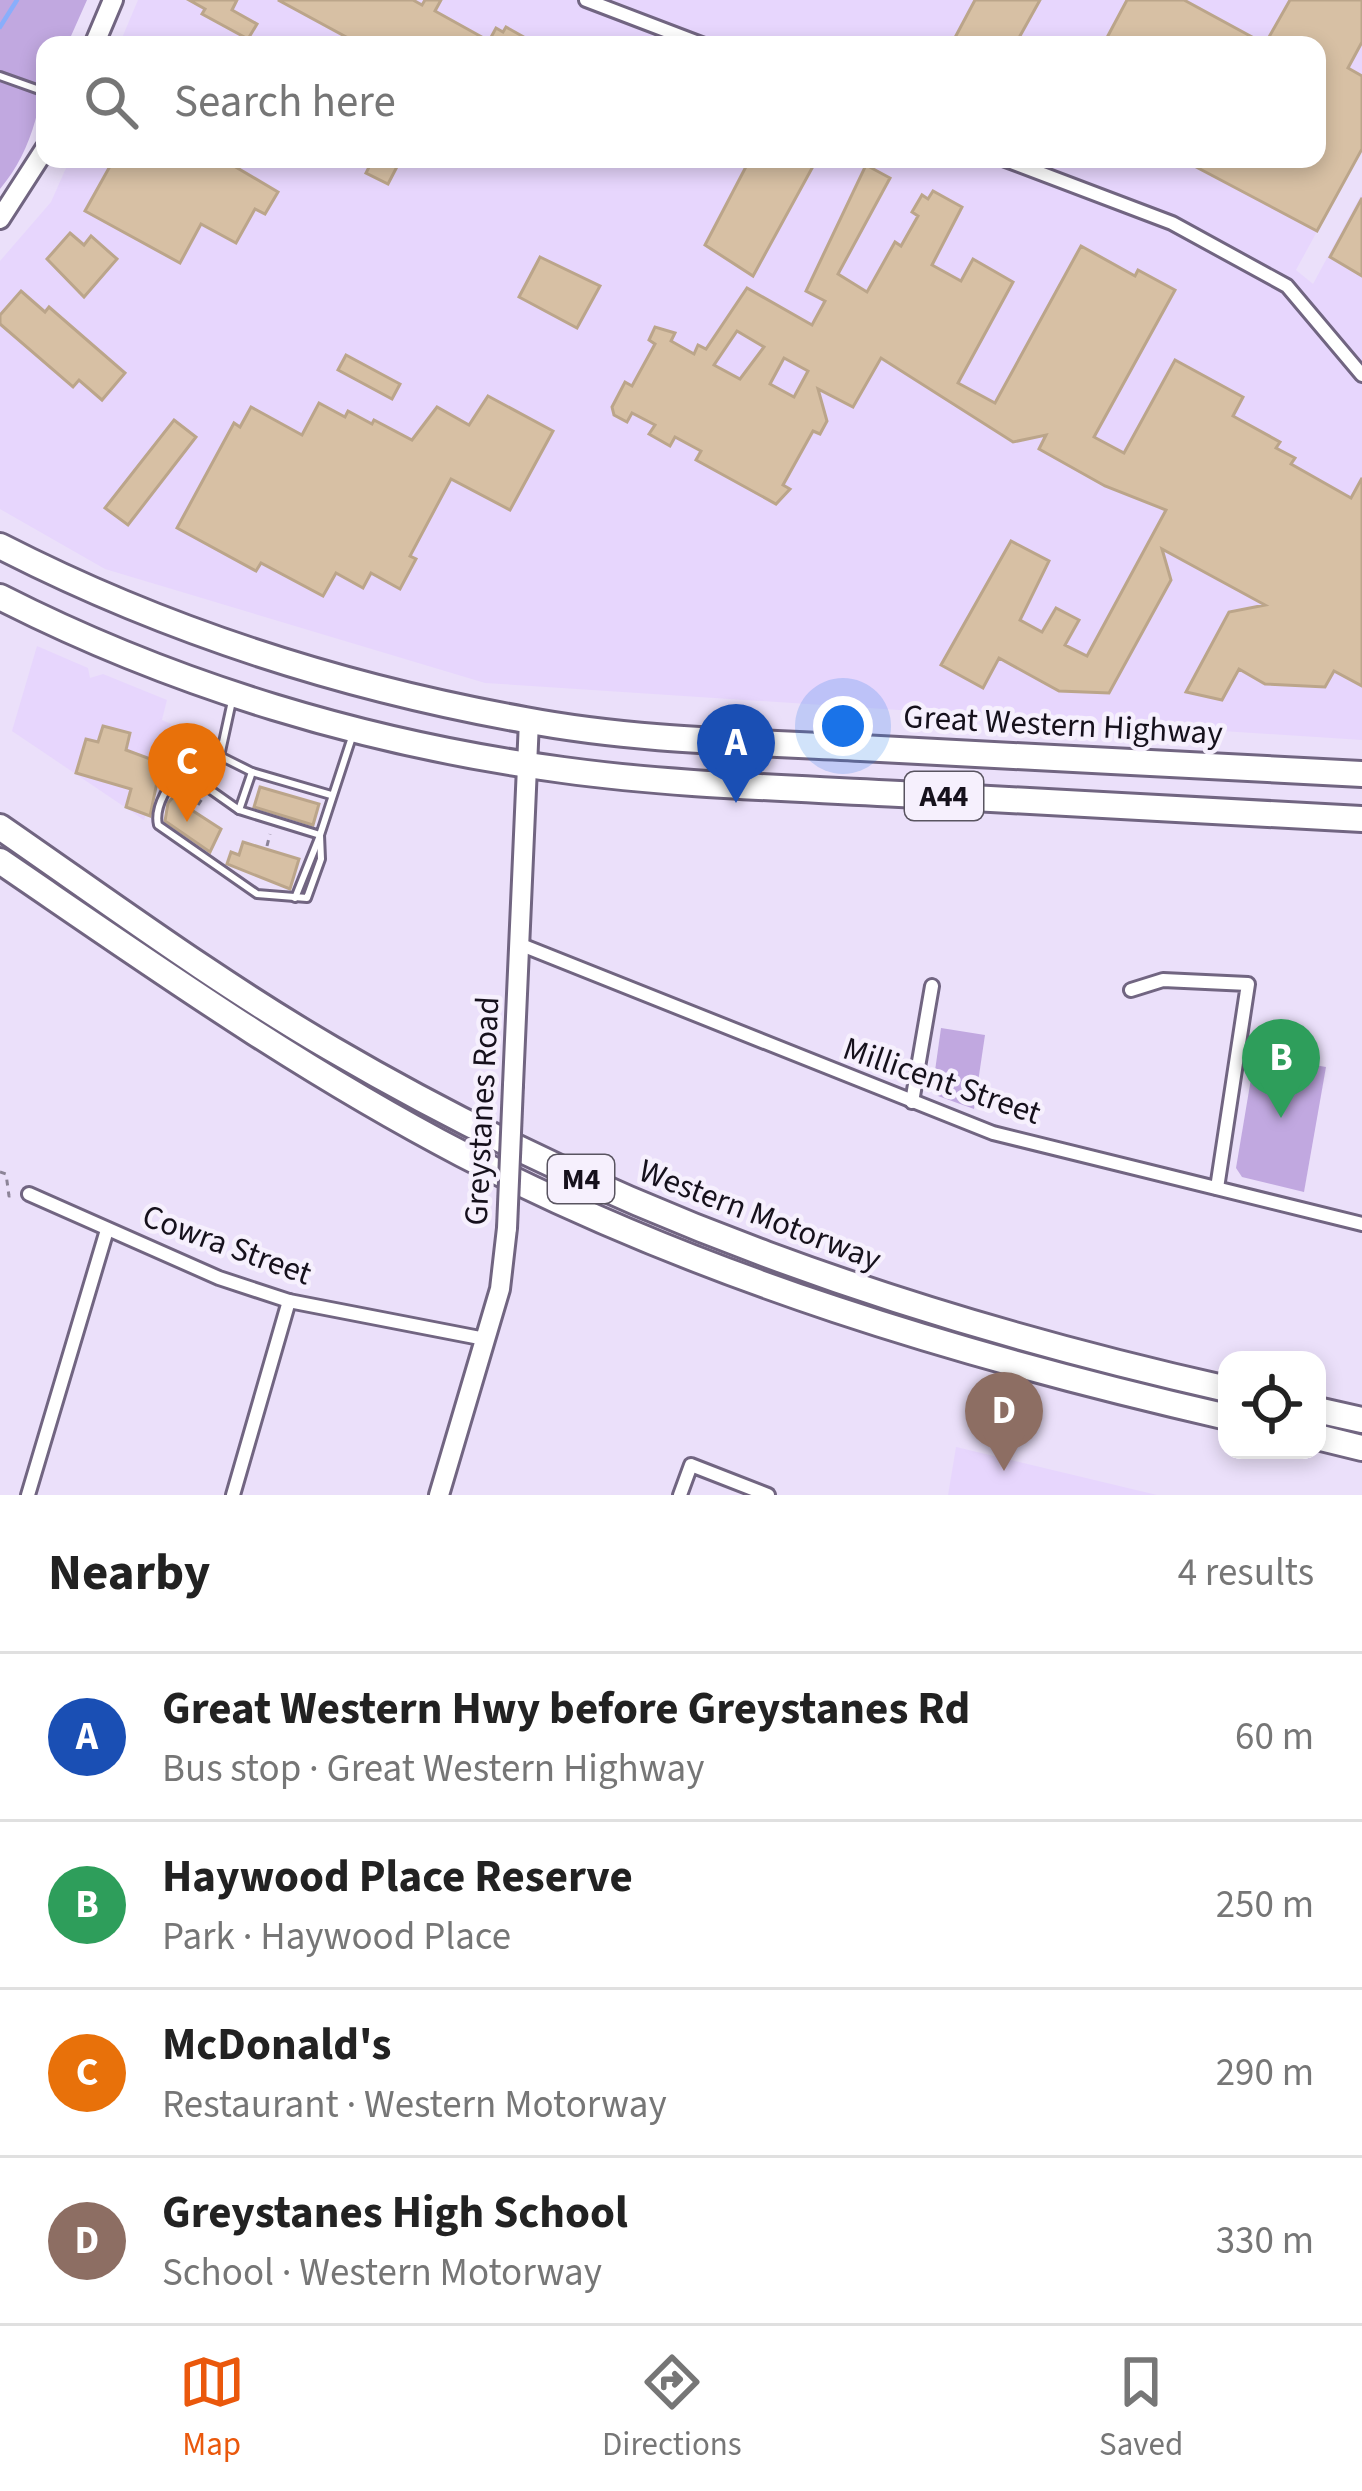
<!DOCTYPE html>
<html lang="en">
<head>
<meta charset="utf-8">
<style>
  body { margin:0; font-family:"Source Sans 3",sans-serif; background:#f2f2f2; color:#222 }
  .controls { position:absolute; right:36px; bottom:36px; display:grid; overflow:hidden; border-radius:24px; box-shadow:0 6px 18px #0003 }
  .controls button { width:108px; height:108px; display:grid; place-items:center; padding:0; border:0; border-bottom:3px solid #e0e0e0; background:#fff; color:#222; font:60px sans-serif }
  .you { position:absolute; left:843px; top:726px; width:42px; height:42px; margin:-30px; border:9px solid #fff; border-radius:50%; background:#1a73e8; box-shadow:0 0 0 18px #1a73e833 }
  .badge { display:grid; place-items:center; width:78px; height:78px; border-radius:50%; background:#ea580c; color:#fff; font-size:39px; font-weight:700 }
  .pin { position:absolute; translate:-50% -99px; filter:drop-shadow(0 3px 6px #0008) }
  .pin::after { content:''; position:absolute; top:63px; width:42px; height:36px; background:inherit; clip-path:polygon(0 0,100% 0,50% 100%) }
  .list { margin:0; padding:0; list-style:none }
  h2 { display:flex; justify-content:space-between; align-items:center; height:156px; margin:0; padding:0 48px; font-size:51px }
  h2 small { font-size:39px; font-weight:400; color:#767676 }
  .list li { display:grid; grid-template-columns:78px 1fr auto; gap:36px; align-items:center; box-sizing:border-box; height:168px; padding:0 48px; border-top:3px solid #e0e0e0 }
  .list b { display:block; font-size:45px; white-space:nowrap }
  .list p { margin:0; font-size:39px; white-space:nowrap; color:#767676 }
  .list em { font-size:39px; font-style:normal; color:#767676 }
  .icon { flex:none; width:66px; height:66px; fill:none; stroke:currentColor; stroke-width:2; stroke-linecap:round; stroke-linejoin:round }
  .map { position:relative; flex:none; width:1362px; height:1495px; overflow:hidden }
  .search { position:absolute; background:#fff; box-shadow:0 6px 18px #0003; left:36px; right:36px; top:36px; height:132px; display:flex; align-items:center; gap:30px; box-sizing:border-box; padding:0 42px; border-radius:24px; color:#767676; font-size:45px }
  .sheet { height:828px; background:#fff }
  nav { display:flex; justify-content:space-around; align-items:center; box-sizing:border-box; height:168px; border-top:3px solid #e0e0e0; background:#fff; font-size:33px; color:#767676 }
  nav a { display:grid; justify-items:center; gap:6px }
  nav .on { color:#ea580c }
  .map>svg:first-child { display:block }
  .built { fill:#e7d6fd }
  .green { fill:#c1a8e0 }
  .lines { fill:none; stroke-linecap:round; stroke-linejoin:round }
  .stream { stroke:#89aefb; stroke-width:4.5 }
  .building { fill:#d7c0a4; stroke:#bba58a; stroke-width:3; fill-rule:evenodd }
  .lane-casing { stroke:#716581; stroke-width:12 }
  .street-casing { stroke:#716581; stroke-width:18 }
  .secondary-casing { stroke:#716581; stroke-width:24 }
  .highway-casing { stroke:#716581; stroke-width:30 }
  .path { stroke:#8c8497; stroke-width:3; stroke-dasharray:6 6; stroke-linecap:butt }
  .lane { stroke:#fff; stroke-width:6 }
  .street { stroke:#fff; stroke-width:12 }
  .secondary { stroke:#fff; stroke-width:18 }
  .highway { stroke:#fff; stroke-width:24 }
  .secondary-bridge-casing { stroke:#716581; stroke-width:24; stroke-linecap:butt }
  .secondary-bridge { stroke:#fff; stroke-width:18 }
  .labels { text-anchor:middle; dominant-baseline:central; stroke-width:9; stroke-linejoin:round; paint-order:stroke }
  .shield { fill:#f6f0fd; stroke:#595460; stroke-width:3 }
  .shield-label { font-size:30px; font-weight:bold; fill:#16111c }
  .street-label { font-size:33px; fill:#16111c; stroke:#f6f0fd }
</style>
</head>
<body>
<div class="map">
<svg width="1362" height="1495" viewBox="0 0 1362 1495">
  <rect width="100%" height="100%" fill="#ebe0fa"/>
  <g class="built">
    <polygon points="138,0 1362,0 1362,149 1296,270 1313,284 1362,193 1362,740 485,683 105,569 0,509 0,261 51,202 70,159 1317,159 1317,45 119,45"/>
    <polygon points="37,646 88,668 90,678 103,674 167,700 162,720 171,724 144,820 12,731"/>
    <polygon points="956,1447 1157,1495 948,1495"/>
  </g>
  <g class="green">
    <path d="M0 0H87L67 45H45C45 95 34 149 0 189Z"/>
    <polygon points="941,1028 985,1035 974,1109 938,1096 933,1085"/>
    <polygon points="1255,1055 1326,1067 1304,1192 1242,1177 1236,1168"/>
  </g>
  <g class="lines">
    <polyline class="stream" points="0,27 17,0"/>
  </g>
  <g class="building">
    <polygon points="189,0 237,0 232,10 257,24 248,39 202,14 205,9"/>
    <polygon points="278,0 413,0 422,5 425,0 441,0 435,11 489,41 496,28 503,32 506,27 538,45 361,45"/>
    <polygon points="975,0 1040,0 1015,45 951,45"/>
    <polygon points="1127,0 1184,0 1265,44 1290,0 1362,0 1362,42 1348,68 1362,76 1362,149 1317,231 1181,159 1317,159 1317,45 1103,45"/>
    <polygon points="114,159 222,159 278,192 265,214 255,209 236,243 201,224 180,263 85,211"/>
    <polygon points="373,159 401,159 388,184 366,173"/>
    <polygon points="750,159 817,159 753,276 705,245"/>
    <path d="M866 165 890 178 838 274 867 292 895 242 901 246 918 216 912 212 922 195 928 199 933 191 962 207 932 265 961 281 973 259 1013 282 958 383 995 403 1081 246 1135 276 1138 270 1175 290 1094 437 1124 453 1175 360 1243 397 1233 416 1280 442 1276 448 1295 458 1291 464 1351 498 1362 478V686L1334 671 1325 687 1265 684 1239 669 1222 700 1186 692 1229 612 1265 605 1162 549 1171 580 1109 693 1059 691 999 658 983 688 941 665 1011 541 1049 561 1020 620 1042 632 1056 608 1079 620 1065 645 1087 656 1166 510 1105 486 1039 449 1046 435 1013 442 881 358 853 407 818 389 827 421 820 434 813 431 783 485 790 489 776 504 696 460 701 451 675 437 670 446 649 434 655 425 632 413 627 422 614 415 612 407 625 382 632 386 655 344 649 340 655 327 675 333 671 341 694 354 698 345 706 349 747 288 812 325 825 301 806 291ZM737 331 764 347 740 379 714 365ZM784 358 808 371 794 397 770 384Z"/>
    <polygon points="1362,198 1362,276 1330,257"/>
    <polygon points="70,233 84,245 91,236 117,259 84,297 47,259"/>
    <polygon points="540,257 600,286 577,328 519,297"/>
    <polygon points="21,291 45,312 49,307 125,373 102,400 79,380 73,387 0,324 0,315"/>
    <polygon points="346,355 400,384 392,399 338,370"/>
    <polygon points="488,396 553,431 510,510 451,479 410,556 416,559 400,589 371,573 363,588 336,573 323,596 261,563 256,571 177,528 234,423 240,427 251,407 302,435 319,403 345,417 348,411 372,424 374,420 412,440 437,407 469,425"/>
    <polygon points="174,420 196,437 128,525 105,508"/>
    <polygon points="103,726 130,733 126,750 161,763 150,816 126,807 131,789 76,773 86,739 98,742"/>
    <polygon points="182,787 194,796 187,807 221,829 210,852 165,821 168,803"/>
    <polygon points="260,787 319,804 313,825 254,807"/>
    <polygon points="243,842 299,859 290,889 227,864 231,852 239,855"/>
  </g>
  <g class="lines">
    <defs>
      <g id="lane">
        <polyline points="0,76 45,92"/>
        <polyline points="220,756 232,701"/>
        <path d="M198 781 185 773C169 778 154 808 158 825L257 894 307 898 321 859 320 835"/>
        <polyline points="331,795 252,772 239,810 320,835 352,737"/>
        <polyline points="239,810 198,781 220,756 252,772"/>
        <polyline points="295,898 319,838"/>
      </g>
      <g id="street">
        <polyline points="586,0 704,45"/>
        <polyline points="1003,159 1172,223 1287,286 1362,375"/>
        <polyline points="519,944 993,1133 1362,1224"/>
        <polyline points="1131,990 1163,980 1248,984 1217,1188"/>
        <polyline points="912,1102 932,986"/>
        <polyline points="29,1194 219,1278 289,1301 485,1339"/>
        <polyline points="28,1495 107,1230"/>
        <polyline points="233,1495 289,1301"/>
        <polyline points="680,1495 691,1465 768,1495"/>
      </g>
      <g id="secondary">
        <polyline points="94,45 113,0"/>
        <polyline points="0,219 45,149"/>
        <polyline points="513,1085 529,721"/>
        <polyline points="439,1495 500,1289 507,1228"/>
      </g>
      <g id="highway">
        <path d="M0 546C168 632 341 687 525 720 636 741 749 742 861 748 1028 757 1195 765 1362 774"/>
        <path d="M0 597C175 686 368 744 563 770 680 786 799 788 917 795 1065 803 1214 811 1362 819"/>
        <path d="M0 827C110 903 217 982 332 1049 616 1215 908 1317 1227 1389"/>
        <path d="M0 861C151 964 299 1069 462 1154 704 1279 962 1356 1227 1417"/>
        <polyline points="1317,1410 1362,1420"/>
        <polyline points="1317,1437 1362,1448"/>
      </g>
    </defs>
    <use href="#lane" class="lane-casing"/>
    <use href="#street" class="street-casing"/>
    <use href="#secondary" class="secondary-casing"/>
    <use href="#highway" class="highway-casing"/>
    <g class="path">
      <polyline points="198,805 204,796"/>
      <polyline points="267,846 270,834"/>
      <polyline points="0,1172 6,1174 9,1196 14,1196"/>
    </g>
    <use href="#lane" class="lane"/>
    <use href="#street" class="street"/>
    <use href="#secondary" class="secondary"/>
    <use href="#highway" class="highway"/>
    <defs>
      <polyline id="secondary-bridge" points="507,1228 513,1085"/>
    </defs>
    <use href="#secondary-bridge" class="secondary-bridge-casing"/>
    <use href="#secondary-bridge" class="secondary-bridge"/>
  </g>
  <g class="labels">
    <g class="shield">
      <rect x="905" y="772" width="78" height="48" rx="9"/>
      <rect x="548" y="1155" width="66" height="48" rx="9"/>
    </g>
    <g class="shield-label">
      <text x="944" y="796">A44</text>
      <text x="581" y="1179">M4</text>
    </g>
    <g class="street-label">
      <text transform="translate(1063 725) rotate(3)">Great Western Highway</text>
      <text transform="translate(942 1081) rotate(19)">Millicent Street</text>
      <text transform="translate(482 1111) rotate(-87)">Greystanes Road</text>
      <text transform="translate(760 1215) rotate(21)">Western Motorway</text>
      <text transform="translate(227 1245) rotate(20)">Cowra Street</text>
    </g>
  </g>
</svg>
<div class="controls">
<button><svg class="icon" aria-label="locate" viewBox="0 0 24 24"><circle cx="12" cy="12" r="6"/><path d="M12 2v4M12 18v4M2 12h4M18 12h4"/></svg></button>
</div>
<div class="you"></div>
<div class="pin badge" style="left:736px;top:803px;background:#1a4fb4">A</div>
<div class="pin badge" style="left:1281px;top:1118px;background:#2e9e5b">B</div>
<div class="pin badge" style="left:187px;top:822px;background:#e8710a">C</div>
<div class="pin badge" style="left:1004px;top:1471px;background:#8d6e63">D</div>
<div class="search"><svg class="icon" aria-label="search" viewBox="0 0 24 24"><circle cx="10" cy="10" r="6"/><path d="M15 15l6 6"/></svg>Search here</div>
</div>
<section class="sheet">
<h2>Nearby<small>4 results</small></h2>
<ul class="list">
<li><span class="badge" style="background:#1a4fb4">A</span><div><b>Great Western Hwy before Greystanes Rd</b><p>Bus stop · Great Western Highway</p></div><em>60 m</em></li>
<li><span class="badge" style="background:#2e9e5b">B</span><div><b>Haywood Place Reserve</b><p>Park · Haywood Place</p></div><em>250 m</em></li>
<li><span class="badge" style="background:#e8710a">C</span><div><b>McDonald's</b><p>Restaurant · Western Motorway</p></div><em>290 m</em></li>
<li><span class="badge" style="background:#8d6e63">D</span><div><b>Greystanes High School</b><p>School · Western Motorway</p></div><em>330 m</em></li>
</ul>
</section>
<nav>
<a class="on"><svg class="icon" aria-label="map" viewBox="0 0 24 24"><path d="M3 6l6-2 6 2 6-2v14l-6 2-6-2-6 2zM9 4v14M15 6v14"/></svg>Map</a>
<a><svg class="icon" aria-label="directions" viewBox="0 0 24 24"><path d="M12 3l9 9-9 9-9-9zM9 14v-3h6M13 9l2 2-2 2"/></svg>Directions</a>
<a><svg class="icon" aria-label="saved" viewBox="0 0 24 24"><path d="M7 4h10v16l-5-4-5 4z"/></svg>Saved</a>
</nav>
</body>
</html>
